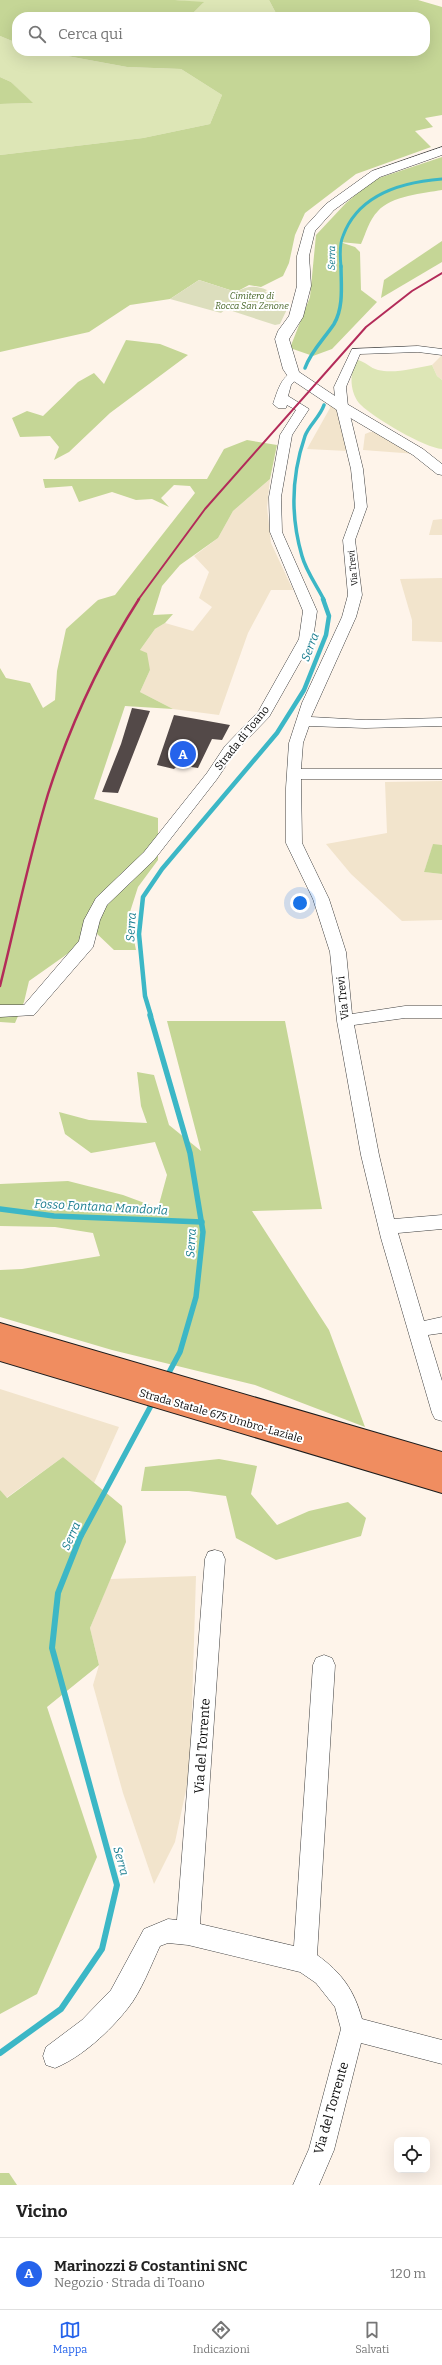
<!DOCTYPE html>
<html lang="it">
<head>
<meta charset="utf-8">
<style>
  body { margin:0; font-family:Bitter,serif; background:#f2f2f2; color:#222 }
  .controls { position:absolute; right:12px; bottom:12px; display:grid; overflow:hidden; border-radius:8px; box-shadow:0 4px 16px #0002 }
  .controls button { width:36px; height:36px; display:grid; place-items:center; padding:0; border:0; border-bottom:1px solid #e0e0e0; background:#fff; color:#222; font:20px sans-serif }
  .you { position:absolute; left:300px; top:903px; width:14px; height:14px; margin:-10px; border:3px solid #fff; border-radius:50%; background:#1a73e8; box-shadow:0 0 0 6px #1a73e833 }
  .badge { display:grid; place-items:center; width:26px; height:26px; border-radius:50%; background:#2563eb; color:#fff; font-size:13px; font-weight:700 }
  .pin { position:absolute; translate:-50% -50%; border:2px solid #fff; box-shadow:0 1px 4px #0006 }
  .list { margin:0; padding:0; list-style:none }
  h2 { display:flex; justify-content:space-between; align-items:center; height:52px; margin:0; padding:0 16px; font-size:17px }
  h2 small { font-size:13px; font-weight:400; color:#767676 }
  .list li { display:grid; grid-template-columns:26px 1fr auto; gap:12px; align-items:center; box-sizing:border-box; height:72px; padding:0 16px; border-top:1px solid #e0e0e0 }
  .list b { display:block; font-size:15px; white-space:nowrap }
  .list p { margin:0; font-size:13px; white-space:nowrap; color:#767676 }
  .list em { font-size:13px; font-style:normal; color:#767676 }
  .icon { flex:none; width:22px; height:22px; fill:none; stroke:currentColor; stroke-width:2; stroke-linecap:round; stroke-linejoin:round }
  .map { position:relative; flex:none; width:442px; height:2185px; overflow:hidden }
  .search { position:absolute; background:#fff; box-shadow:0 4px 16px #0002; left:12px; right:12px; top:12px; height:44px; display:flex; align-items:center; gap:10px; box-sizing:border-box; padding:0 14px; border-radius:16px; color:#767676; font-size:15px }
  .sheet { height:124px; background:#fff }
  nav { display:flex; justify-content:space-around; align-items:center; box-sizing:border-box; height:56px; border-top:1px solid #e0e0e0; background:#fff; font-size:11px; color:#767676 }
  nav a { display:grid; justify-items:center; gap:2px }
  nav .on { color:#2563eb }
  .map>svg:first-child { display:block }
  .farmland { fill:#f2e4cc }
  .green { fill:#dde6b6 }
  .forest { fill:#c5d696 }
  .cemetery { fill:#dcdebd }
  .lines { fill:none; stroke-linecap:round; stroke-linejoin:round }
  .stream-far4 { stroke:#3cb7c6; stroke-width:3 }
  .stream-far3 { stroke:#3cb7c6; stroke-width:3.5 }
  .stream-far2 { stroke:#3cb7c6; stroke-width:4.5 }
  .stream-far1 { stroke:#3cb7c6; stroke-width:5.5 }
  .stream { stroke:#3cb7c6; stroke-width:6 }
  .building { fill:#534948 }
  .minor-casing { stroke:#3e3e3e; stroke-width:1 }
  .tertiary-casing { stroke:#3e3e3e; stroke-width:1 }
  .trunk-casing { stroke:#1c1c1c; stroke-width:2 }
  .minor { fill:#fff; fill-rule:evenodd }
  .tertiary { fill:#fff; fill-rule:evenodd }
  .trunk { fill:#f08d60; fill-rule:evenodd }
  .rail-far1 { stroke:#b32b59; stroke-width:2 }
  .rail { stroke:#b32b59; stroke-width:2.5 }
  .labels { text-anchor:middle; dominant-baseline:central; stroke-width:4; stroke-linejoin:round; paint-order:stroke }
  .far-park-label { font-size:9px; font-style:italic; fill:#3f5f1f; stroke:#fff }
  .far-street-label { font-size:9px; fill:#0b0b0b; stroke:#fff }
  .far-water-label { font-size:10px; font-style:italic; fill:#1a7d8f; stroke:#fff }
  .street-label { font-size:11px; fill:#0b0b0b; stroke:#fff }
  .water-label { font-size:12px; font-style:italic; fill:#1a7d8f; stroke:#fff }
  .near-street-label { font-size:13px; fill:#0b0b0b; stroke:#fff }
</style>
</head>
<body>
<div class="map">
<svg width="442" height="2185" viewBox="0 0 442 2185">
  <rect width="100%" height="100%" fill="#fef4ea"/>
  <g class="farmland">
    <polygon points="442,355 442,380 437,376 432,365"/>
    <polygon points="329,403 339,408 347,451 307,449 330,408"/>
    <polygon points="370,432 376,432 416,454 363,450 365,434"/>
    <polygon points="270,479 267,507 271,543 293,590 271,590 248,633 219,715 173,709 140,692 150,670 140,650 155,629 165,623 193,631 212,607 199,598 209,572 194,556 218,538 233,511"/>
    <polygon points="442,519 442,535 429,535 433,520"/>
    <polygon points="442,578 442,642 412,641 412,620 400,579"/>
    <polygon points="442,781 442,845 433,845 424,872 442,874 442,920 402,921 351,874 326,844 387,833 385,782"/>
    <polygon points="0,1389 119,1427 94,1483 63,1457 6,1498 0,1490"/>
    <polygon points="196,1576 190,1771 175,1842 154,1884 123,1793 93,1685 99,1665 90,1628 110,1579"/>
  </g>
  <g class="green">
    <polygon points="175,0 269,0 278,17 189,17 203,3"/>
    <polygon points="0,36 17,43 17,51 40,51 127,67 181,69 222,95 210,124 143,138 0,155 0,104 32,103 11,82 0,77"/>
    <path d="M358 360C366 362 370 368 378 370 394 374 415 368 432 365L437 376 442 380V449C425 448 374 418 361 405 350 395 348 371 358 360Z"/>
  </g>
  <g class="forest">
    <polygon points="0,0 175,0 204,2 189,17 17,17 17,43 0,36"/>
    <polygon points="269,0 418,0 442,7 442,115 425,118 433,127 415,131 431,147 356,174 305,213 295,235 289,263 283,276 261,287 249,285 236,292 199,280 170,299 130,305 89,332 0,352 0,155 143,138 210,124 222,95 181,69 127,67 40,51 425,51 425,17 278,17"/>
    <polygon points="0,77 11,82 33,103 0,104"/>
    <path d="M442 157V190C424 193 391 196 378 211 369 220 366 233 361 244L340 242 355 247 360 252 361 290 377 302 332 349 313 356 290 348 310 297 316 235 346 203 373 180Z"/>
    <polygon points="442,241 442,262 381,298 384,280"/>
    <polygon points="126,340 160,344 188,355 110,413 69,452 54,460 59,447 50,436 20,437 12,418 27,411 43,416 78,382 94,373 104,384"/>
    <polygon points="247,440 277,445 270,479 233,511 218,538 180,565 162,586 153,615 173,614 165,623 155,629 140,650 147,653 150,670 140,692 173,709 125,706 94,799 158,818 158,860 138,887 129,915 136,950 114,950 94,931 73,950 29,981 24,1002 15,1023 0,1022 0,668 6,678 30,683 43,708 55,700 57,671 66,629 98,600 115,595 195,493 190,486 174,485 161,498 169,507 152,499 136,500 112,492 79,502 72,486 45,488 43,479 207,479 224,449"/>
    <polygon points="433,844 442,845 442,874 424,872"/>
    <polygon points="167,1021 285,1021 322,1209 252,1211 329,1330 365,1427 255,1385 112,1350 0,1317 0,1270 22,1269 100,1256 93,1233 55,1227 0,1226 0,1184 68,1181 123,1195 158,1208 167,1175 155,1142 91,1153 65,1134 59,1112 89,1120 147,1123 141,1106 137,1072 154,1075 169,1125 201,1151"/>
    <polygon points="63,1457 122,1506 126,1542 90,1628 99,1665 47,1707 97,1857 37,1994 0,2014 0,1490 7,1498"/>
    <polygon points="219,1459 257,1466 251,1494 277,1525 309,1511 348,1502 366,1518 361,1536 276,1560 236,1538 226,1496 189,1491 141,1491 145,1467"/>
    <polygon points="0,2173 9,2173 17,2185 0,2185"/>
  </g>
  <path class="cemetery" d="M199 280 236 292C248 286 254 285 267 290L265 292 275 295 270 299 289 305 280 324 275 325 226 309 221 313 170 299Z"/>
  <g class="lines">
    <path class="stream-far4" d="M341 267C340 257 339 245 343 236 358 195 402 182 442 179"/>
    <g class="stream-far3">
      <path d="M305 368C311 351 324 339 334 324 344 307 341 285 341 266"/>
      <path d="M324 600C317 586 306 571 302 556 290 515 291 477 305 436 309 425 320 417 324 405"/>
    </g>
    <polyline class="stream-far2" points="151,1016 145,996 139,934 143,897 162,869 277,733 304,690 326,635 329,616 323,599"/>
    <g class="stream-far1">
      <polyline points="150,1015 190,1153 203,1232 196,1297 180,1352 166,1378"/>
      <polyline points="0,1209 54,1216 202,1222"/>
      <polyline points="81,1536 154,1400"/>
    </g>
    <polyline class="stream" points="0,2053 61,2009 102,1949 117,1885 52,1648 58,1593 81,1535"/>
  </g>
  <g class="building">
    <polygon points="132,708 150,711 118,793 102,792 121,744"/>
    <polygon points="174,715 230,725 222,740 212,739 198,768 178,765 174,769 157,765"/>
  </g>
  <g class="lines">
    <defs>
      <g id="minor">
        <polygon points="418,346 442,349 442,355 418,352 360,354 346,387 348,407 363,469 367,507 355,540 362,595 356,617 311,717 365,720 442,718 442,726 365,728 309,726 303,743 301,769 442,769 442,779 301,779 302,843 329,899 346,952 352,1014 405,1006 442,1006 442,1018 405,1018 354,1025 379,1155 394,1219 442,1215 442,1229 398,1233 424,1321 442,1317 442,1333 428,1335 442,1381 442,1421 435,1419 432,1413 381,1238 361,1155 337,1021 330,952 313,899 286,843 286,788 289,743 302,703 342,617 348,595 343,540 355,507 351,469 336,407 334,387 352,349"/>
        <path d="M294 372 300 375 291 385 288 396 309 409 292 435 281 497 282 532 317 611 313 639 269 717 235 752 217 779 154 860 107 905 100 920 93 947 34 1015 0 1017V1005H24L79 941 84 920 96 898 144 852 207 773 225 746 258 712 299 639 303 611 270 532 269 497 280 435 296 410 287 405 286 408H278L273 404C277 393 281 375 294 372Z"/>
        <path d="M215 1550 222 1552 225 1559 200 1924 294 1946 313 1665 316 1658 324 1655 332 1658 335 1665 317 1955C342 1973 354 1990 362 2019L442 2040V2064L361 2043 334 2150 319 2185H293L309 2149 341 2029 335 2007 316 1983 300 1972 188 1945 168 1943 160 1946C151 1965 141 1992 128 2008 110 2031 82 2057 55 2068L46 2065 43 2056 46 2047 82 2020 111 1990 144 1929 168 1919 177 1920 205 1559 208 1552Z"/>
      </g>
      <polygon id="tertiary" points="442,147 442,155 380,177 334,210 315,231 309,256 311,286 303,317 289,339 299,372 347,404 423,449 442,464 442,475 437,474 413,455 337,410 289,378 283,369 275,339 278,331 289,316 297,286 297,256 305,227 326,204 372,171"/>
      <polygon id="trunk" points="0,1323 442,1452 442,1493 0,1361"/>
    </defs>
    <use href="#minor" class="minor-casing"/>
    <use href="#tertiary" class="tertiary-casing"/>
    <use href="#trunk" class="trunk-casing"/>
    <use href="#minor" class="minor"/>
    <use href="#tertiary" class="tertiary"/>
    <use href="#trunk" class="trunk"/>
    <polyline class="rail-far1" points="138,600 205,509 366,327 412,291 442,273"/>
    <path class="rail" d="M0 986C16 922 29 857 48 794 70 725 100 660 139 599"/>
  </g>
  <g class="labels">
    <g class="far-park-label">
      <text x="252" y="296">Cimitero di<tspan x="252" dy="10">Rocca San Zenone</tspan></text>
    </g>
    <g class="far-street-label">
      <text transform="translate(353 568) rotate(-96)">Via Trevi</text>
    </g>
    <g class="far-water-label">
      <text transform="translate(332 258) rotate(-89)">Serra</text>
    </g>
    <g class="street-label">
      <text transform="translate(242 738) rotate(-51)">Strada di Toano</text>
      <text transform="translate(343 998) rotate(-96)">Via Trevi</text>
      <text transform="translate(221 1416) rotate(16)">Strada Statale 675 Umbro-Laziale</text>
    </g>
    <g class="water-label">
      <text transform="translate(310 647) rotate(-69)">Serra</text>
      <text transform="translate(131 927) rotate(-87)">Serra</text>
      <text transform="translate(101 1207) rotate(3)">Fosso Fontana Mandorla</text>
      <text transform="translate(191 1243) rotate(-87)">Serra</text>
      <text transform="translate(71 1536) rotate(-66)">Serra</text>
      <text transform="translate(121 1861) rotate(75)">Serra</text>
    </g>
    <g class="near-street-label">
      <text transform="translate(202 1746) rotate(-86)">Via del Torrente</text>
      <text transform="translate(331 2108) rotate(-74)">Via del Torrente</text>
    </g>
  </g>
</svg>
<div class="controls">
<button><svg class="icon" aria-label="locate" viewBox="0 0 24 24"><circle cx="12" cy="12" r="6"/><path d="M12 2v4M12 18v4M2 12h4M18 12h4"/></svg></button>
</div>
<div class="you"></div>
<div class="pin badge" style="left:183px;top:754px">A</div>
<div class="search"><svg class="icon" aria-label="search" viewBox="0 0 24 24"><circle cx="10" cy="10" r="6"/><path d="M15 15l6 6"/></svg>Cerca qui</div>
</div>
<section class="sheet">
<h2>Vicino<small></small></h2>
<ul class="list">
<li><span class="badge">A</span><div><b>Marinozzi &amp; Costantini SNC</b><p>Negozio · Strada di Toano</p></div><em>120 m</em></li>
</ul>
</section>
<nav>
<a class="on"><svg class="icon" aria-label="map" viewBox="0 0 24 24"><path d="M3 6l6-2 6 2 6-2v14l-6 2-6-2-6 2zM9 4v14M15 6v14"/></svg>Mappa</a>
<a><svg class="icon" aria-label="directions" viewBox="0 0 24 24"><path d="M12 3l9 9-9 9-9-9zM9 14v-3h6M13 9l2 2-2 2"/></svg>Indicazioni</a>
<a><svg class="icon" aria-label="saved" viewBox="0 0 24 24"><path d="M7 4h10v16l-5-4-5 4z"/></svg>Salvati</a>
</nav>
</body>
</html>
